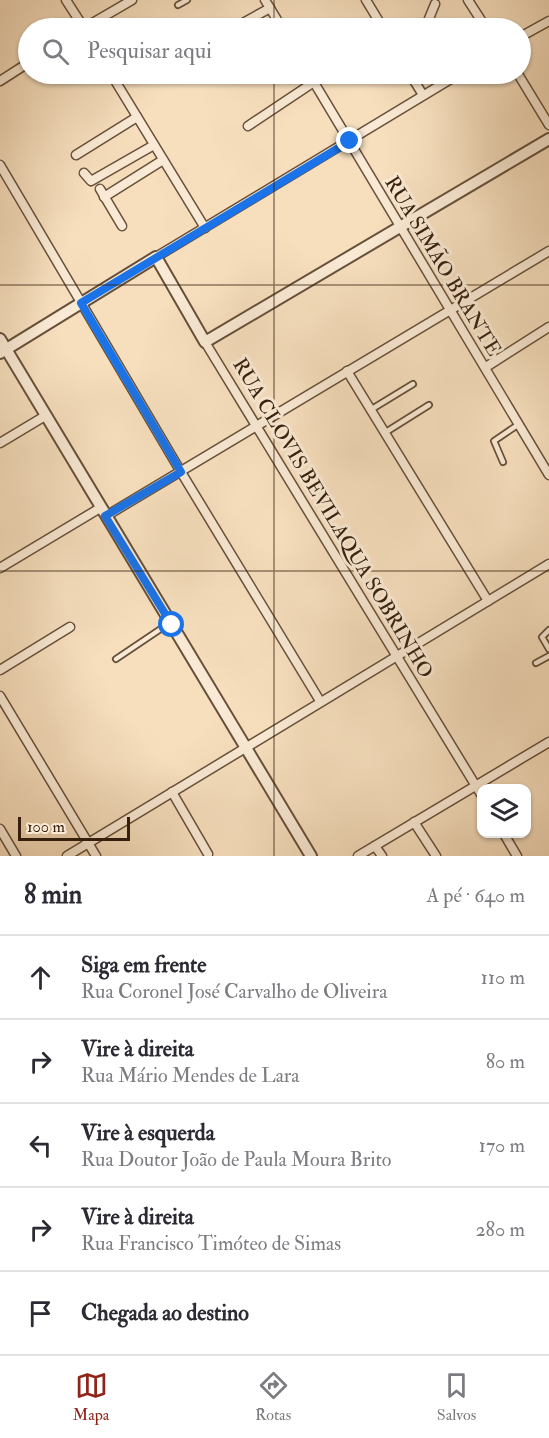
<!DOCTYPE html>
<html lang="pt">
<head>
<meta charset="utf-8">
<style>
  body { margin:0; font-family:"IM FELL Double Pica",serif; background:#f2f2f3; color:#2b2b33 }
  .controls { position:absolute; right:18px; bottom:18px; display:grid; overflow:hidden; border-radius:12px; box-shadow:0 2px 4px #0004 }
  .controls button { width:54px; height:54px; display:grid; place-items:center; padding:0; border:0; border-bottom:2px solid #e1e1e2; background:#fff; color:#2b2b33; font:30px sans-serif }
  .scale { position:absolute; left:18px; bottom:15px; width:112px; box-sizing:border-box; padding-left:6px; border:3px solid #36200d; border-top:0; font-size:16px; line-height:21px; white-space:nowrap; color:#36200d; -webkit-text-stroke:4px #faead5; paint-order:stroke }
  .stop { position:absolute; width:18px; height:18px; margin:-14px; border:4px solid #1a73e8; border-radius:50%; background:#fff }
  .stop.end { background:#1a73e8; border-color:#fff; box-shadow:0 2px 6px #0008 }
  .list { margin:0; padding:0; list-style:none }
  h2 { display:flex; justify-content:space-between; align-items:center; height:78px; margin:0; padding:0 24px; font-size:26px }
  h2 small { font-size:20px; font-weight:400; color:#7c7c81 }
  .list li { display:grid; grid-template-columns:39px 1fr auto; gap:18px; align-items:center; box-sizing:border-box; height:84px; padding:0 24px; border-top:2px solid #e1e1e2 }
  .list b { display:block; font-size:22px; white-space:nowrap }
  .list p { margin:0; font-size:20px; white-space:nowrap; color:#7c7c81 }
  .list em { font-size:20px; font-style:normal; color:#7c7c81 }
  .icon { flex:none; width:33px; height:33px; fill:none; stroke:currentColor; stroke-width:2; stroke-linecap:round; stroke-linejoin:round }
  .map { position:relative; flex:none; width:549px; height:856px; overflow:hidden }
  .search { position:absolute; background:#fff; box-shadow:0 2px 4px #0004; left:18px; right:18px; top:18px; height:66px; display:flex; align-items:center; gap:15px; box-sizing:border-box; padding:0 21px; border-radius:33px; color:#7c7c81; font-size:22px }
  .sheet { height:498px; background:#fff }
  nav { display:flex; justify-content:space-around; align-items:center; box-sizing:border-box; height:84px; border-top:2px solid #e1e1e2; background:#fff; font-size:16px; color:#7c7c81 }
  nav a { display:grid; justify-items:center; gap:3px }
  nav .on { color:#8f2418 }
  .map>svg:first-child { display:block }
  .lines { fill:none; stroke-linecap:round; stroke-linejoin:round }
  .service-casing { stroke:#665039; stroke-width:8 }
  .minor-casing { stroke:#665039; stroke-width:11 }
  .tertiary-casing { stroke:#665039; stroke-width:14 }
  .service { stroke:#faead5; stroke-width:4.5 }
  .minor { stroke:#faead5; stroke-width:8 }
  .tertiary { stroke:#faead5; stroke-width:10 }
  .route { stroke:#1a73e8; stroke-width:8 }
  .grid { fill:none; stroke:#36200d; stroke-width:1.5; stroke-opacity:0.55 }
  .labels { text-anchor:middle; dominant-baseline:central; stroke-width:6; stroke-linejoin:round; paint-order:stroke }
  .street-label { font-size:20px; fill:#36200d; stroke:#faead5 }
</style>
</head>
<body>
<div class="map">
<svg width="549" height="856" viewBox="0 0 549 856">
  <rect width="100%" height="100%" fill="#f7dfbe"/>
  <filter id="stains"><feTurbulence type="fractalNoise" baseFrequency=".00333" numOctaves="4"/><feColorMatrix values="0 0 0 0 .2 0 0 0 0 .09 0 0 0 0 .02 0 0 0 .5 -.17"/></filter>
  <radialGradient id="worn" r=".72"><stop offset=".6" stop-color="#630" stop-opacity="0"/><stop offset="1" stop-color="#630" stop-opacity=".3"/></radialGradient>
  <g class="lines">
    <defs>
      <g id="service">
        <polyline points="178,5 187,0"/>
        <polyline points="372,409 413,384"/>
        <polyline points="386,432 429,405"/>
        <polyline points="503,462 494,441 519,424"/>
        <polyline points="549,630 542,637 549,649"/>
        <polyline points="116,659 171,622"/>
        <polyline points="536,663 549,656"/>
      </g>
      <g id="minor">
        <polyline points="66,0 84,28 132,0"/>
        <polyline points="265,0 282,28"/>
        <polyline points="366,0 383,28"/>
        <polyline points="468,0 486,28"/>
        <polyline points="234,28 270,8"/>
        <polyline points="431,28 428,21 435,4"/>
        <polyline points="520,37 549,21"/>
        <polyline points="111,74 205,228"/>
        <polyline points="309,74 549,475"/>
        <polyline points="410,74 423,95"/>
        <polyline points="518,74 549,125"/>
        <polyline points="0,81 28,63"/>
        <polyline points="248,126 314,82"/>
        <polyline points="76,155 137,117"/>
        <polyline points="0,165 181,472 320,701"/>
        <polyline points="84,173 91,181 154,145"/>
        <polyline points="100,189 122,226"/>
        <polyline points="104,197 163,160"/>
        <polyline points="156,257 459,74"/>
        <polyline points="205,342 482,796"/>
        <polyline points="486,367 549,327"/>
        <polyline points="347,371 488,601"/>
        <polyline points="0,443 45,416"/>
        <polyline points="106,516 549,251"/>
        <polyline points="0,568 100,508"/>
        <polyline points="0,670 70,627"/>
        <polyline points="0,696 96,856"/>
        <polyline points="172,792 208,854"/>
        <polyline points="414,822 436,856"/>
        <polyline points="0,829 16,856"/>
        <polyline points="504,834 517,856"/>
        <polyline points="375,846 382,856"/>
        <polyline points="67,856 549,564"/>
        <polyline points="358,856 549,742"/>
      </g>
      <g id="tertiary">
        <polyline points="0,339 311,856"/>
        <polyline points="0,353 156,257 205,342 549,139"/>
      </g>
    </defs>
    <use href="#service" class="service-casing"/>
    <use href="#minor" class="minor-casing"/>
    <use href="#tertiary" class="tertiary-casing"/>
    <use href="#service" class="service"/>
    <use href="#minor" class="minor"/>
    <use href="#tertiary" class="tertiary"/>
  </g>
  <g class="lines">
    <polyline class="route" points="172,625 105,516 181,472 81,303 350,141"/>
  </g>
  <path class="grid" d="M274 0V28M274 74V856M0 285H549M0 571H549"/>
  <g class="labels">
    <g class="street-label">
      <text transform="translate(443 266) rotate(59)">RUA SIMÃO BRANTE</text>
      <text transform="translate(333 518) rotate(59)">RUA CLOVIS BEVILAQUA SOBRINHO</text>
    </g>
  </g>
  <rect width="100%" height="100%" filter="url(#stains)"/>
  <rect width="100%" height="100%" fill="url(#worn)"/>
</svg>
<div class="controls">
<button><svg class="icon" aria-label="layers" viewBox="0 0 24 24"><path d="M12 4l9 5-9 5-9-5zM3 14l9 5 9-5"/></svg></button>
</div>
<div class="scale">100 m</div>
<div class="stop" style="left:172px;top:625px"></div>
<div class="stop end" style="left:350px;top:141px"></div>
<div class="search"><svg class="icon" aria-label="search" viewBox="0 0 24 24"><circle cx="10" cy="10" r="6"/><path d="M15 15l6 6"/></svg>Pesquisar aqui</div>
</div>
<section class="sheet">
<h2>8 min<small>A pé · 640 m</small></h2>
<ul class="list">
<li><svg class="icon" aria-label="ahead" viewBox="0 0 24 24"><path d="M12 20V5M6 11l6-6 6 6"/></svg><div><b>Siga em frente</b><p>Rua Coronel José Carvalho de Oliveira</p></div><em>110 m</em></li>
<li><svg class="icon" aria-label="right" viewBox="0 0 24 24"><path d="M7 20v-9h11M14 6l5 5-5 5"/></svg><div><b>Vire à direita</b><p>Rua Mário Mendes de Lara</p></div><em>80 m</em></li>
<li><svg class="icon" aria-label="left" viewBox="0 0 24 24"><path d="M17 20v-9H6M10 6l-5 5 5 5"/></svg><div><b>Vire à esquerda</b><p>Rua Doutor João de Paula Moura Brito</p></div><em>170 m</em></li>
<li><svg class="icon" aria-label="right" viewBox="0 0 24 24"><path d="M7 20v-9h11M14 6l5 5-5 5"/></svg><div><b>Vire à direita</b><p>Rua Francisco Timóteo de Simas</p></div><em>280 m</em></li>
<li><svg class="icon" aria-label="arrive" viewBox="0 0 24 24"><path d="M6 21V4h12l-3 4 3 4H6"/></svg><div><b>Chegada ao destino</b></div></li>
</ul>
</section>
<nav>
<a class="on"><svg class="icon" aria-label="map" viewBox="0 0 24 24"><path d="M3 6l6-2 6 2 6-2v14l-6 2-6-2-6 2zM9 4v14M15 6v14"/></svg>Mapa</a>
<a><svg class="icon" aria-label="directions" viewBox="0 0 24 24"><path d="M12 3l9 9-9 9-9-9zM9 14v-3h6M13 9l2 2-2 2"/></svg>Rotas</a>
<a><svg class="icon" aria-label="saved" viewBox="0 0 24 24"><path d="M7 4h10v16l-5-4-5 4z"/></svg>Salvos</a>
</nav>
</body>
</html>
